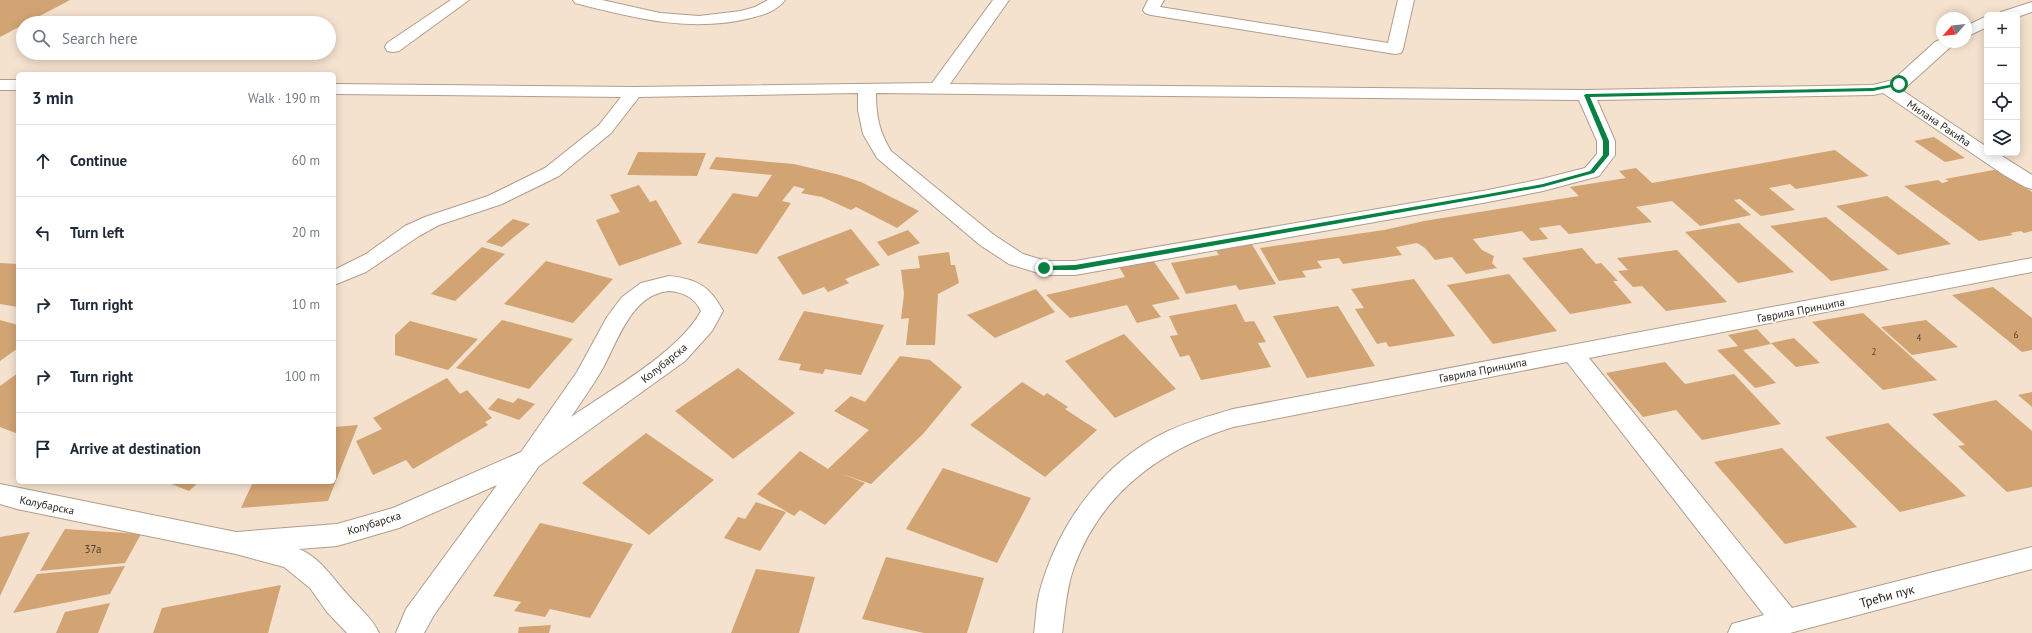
<!DOCTYPE html>
<html lang="en">
<head>
<meta charset="utf-8">
<style>
  body { margin:0; font-family:"PT Sans",sans-serif; background:#f2f2f3; color:#1f2937 }
  .controls { position:absolute; right:12px; top:12px; display:grid; overflow:hidden; border-radius:6px; box-shadow:0 2px 10px #0003 }
  .controls button { width:36px; height:36px; display:grid; place-items:center; padding:0; border:0; border-bottom:1px solid #e0e1e3; background:#fff; color:#1f2937; font:20px sans-serif }
  .compass { position:absolute; left:1936px; top:12px; width:36px; height:36px; border-radius:50%; background:#fff; box-shadow:0 2px 10px #0003; rotate:243deg }
  .stop { position:absolute; width:12px; height:12px; margin:-9px; border:3px solid #0b8043; border-radius:50%; background:#fff }
  .stop.end { background:#0b8043; border-color:#fff; box-shadow:0 1px 4px #0008 }
  .list { margin:0; padding:0; list-style:none }
  h2 { display:flex; justify-content:space-between; align-items:center; height:52px; margin:0; padding:0 16px; font-size:17px }
  h2 small { font-size:13px; font-weight:400; color:#747a83 }
  .list li { display:grid; grid-template-columns:26px 1fr auto; gap:12px; align-items:center; box-sizing:border-box; height:72px; padding:0 16px; border-top:1px solid #e0e1e3 }
  .list b { display:block; font-size:15px; white-space:nowrap }
  .list em { font-size:13px; font-style:normal; color:#747a83 }
  .icon { flex:none; width:22px; height:22px; fill:none; stroke:currentColor; stroke-width:2; stroke-linecap:round; stroke-linejoin:round }
  .map { position:relative; flex:none; width:2032px; height:633px; overflow:hidden }
  .search { position:absolute; background:#fff; box-shadow:0 2px 10px #0003; left:16px; top:16px; width:320px; height:44px; display:flex; align-items:center; gap:10px; box-sizing:border-box; padding:0 14px; border-radius:22px; color:#747a83; font-size:15px }
  .panel { position:absolute; background:#fff; box-shadow:0 2px 10px #0003; left:16px; top:72px; width:320px; height:412px; border-radius:6px }
  .map>svg:first-child { display:block }
  .building { fill:#d2a474 }
  .lines { fill:none; stroke-linecap:round; stroke-linejoin:round }
  .minor-casing { stroke:#b09e8d; stroke-width:2 }
  .minor { fill:#fff; fill-rule:evenodd }
  .route { fill:#0b8043 }
  .labels { text-anchor:middle; dominant-baseline:central; stroke-width:3; stroke-linejoin:round; paint-order:stroke }
  .number-label { font-size:9px; fill:#50402e }
  .street-label { font-size:11px; fill:#251e17; stroke:#fff }
  .near-number-label { font-size:11px; fill:#50402e }
  .near-street-label { font-size:13px; fill:#251e17; stroke:#fff }
</style>
</head>
<body>
<div class="map">
<svg width="2032" height="633" viewBox="0 0 2032 633">
  <rect width="100%" height="100%" fill="#f4e1ce"/>
  <g class="building">
    <polygon points="0,0 70,0 0,37"/>
    <polygon points="1934,137 1965,158 1945,162 1914,141"/>
    <polygon points="1835,150 1869,176 1796,189 1790,184 1769,188 1795,210 1761,216 1740,199 1734,200 1751,215 1700,226 1672,201 1636,207 1652,222 1569,234 1560,225 1539,228 1548,239 1531,241 1522,231 1473,239 1482,250 1494,256 1492,263 1497,268 1466,274 1452,257 1435,260 1425,248 1417,243 1396,247 1402,255 1343,264 1339,258 1317,261 1322,268 1302,271 1306,277 1279,281 1260,248 1384,230 1424,221 1579,196 1570,187 1626,178 1619,171 1636,168 1652,183"/>
    <polygon points="638,152 706,153 697,176 627,175"/>
    <polygon points="716,157 794,164 840,175 861,182 919,211 897,228 856,207 851,210 822,197 801,193 805,189 794,186 782,201 791,203 757,254 697,243 733,193 757,197 772,175 709,169"/>
    <polygon points="1999,169 2032,192 2032,231 2024,233 2021,231 2010,233 2013,235 1979,241 1904,186 1938,180 1942,183 1949,181 1945,179"/>
    <polygon points="639,185 650,202 656,200 682,244 619,266 596,220 620,212 610,195"/>
    <polygon points="1887,196 1951,244 1898,255 1836,206"/>
    <polygon points="1826,217 1889,270 1831,281 1770,226"/>
    <polygon points="513,219 530,224 502,247 486,242"/>
    <polygon points="1739,223 1794,272 1738,283 1685,232"/>
    <polygon points="851,229 880,265 845,279 849,283 828,292 824,287 803,295 777,257"/>
    <polygon points="908,230 920,243 888,256 877,242"/>
    <polygon points="1251,243 1276,284 1239,290 1236,285 1186,294 1171,263 1219,255 1215,249"/>
    <polygon points="482,247 505,254 455,301 431,294"/>
    <polygon points="1582,248 1596,264 1601,263 1618,281 1613,281 1632,303 1570,314 1522,258"/>
    <polygon points="1677,250 1727,302 1666,311 1642,286 1633,287 1618,271 1628,270 1617,258"/>
    <polygon points="949,252 951,265 955,265 959,283 938,294 935,345 906,345 909,318 901,319 904,294 901,270 920,268 918,256"/>
    <polygon points="1152,259 1180,299 1152,305 1161,317 1137,323 1127,305 1070,318 1046,295 1125,277 1119,267"/>
    <polygon points="546,261 613,279 573,323 504,304"/>
    <polygon points="0,263 18,264 18,307 0,304"/>
    <polygon points="1509,274 1557,331 1493,344 1447,285"/>
    <polygon points="1414,279 1455,336 1389,347 1386,342 1377,344 1355,309 1364,308 1351,289"/>
    <polygon points="1993,287 2032,318 2032,350 2022,352 1952,295"/>
    <polygon points="1036,289 1055,312 995,338 967,315"/>
    <polygon points="1236,304 1245,322 1254,321 1266,342 1258,343 1271,367 1201,380 1189,355 1180,357 1170,336 1178,335 1169,316"/>
    <polygon points="1338,306 1375,366 1307,378 1273,316"/>
    <polygon points="804,311 884,325 861,375 825,369 823,374 799,370 801,364 778,360"/>
    <polygon points="1863,313 1937,380 1883,390 1812,322"/>
    <polygon points="0,320 18,325 18,348 0,361"/>
    <polygon points="502,320 573,339 529,389 456,368"/>
    <polygon points="1926,320 1958,347 1912,355 1881,327"/>
    <polygon points="410,321 478,339 448,370 395,355 395,335"/>
    <polygon points="1757,329 1771,344 1743,350 1776,383 1755,388 1717,350 1738,346 1728,335"/>
    <polygon points="1124,334 1176,389 1115,418 1065,361"/>
    <polygon points="1794,338 1820,363 1796,367 1771,343"/>
    <polygon points="900,356 930,360 962,387 923,434 871,484 842,474 865,483 825,525 800,510 794,516 757,494 800,451 828,469 869,430 834,411 851,396 865,402"/>
    <polygon points="1665,362 1685,384 1734,374 1781,424 1702,440 1676,410 1643,417 1606,373"/>
    <polygon points="738,368 795,413 733,459 675,411"/>
    <polygon points="18,373 18,434 0,427 0,386"/>
    <polygon points="447,378 460,394 467,390 492,418 485,422 488,425 413,469 406,460 373,475 356,441 382,429 373,418"/>
    <polygon points="1022,382 1044,396 1047,393 1068,407 1065,409 1097,430 1045,477 970,425"/>
    <polygon points="2032,392 2032,407 2018,395"/>
    <polygon points="498,398 513,403 518,398 535,404 519,420 488,409"/>
    <polygon points="1996,400 2032,431 2032,487 2007,492 1958,446 1965,445 1932,414"/>
    <polygon points="1888,423 1966,496 1900,512 1825,437"/>
    <polygon points="358,425 328,501 241,508 253,482 334,482 334,427"/>
    <polygon points="646,433 714,480 649,535 582,483"/>
    <polygon points="1782,448 1857,527 1785,544 1714,462"/>
    <polygon points="943,468 1031,498 997,563 906,529"/>
    <polygon points="166,482 199,482 189,491"/>
    <polygon points="756,502 786,512 760,551 724,538 738,517 745,519"/>
    <polygon points="540,523 633,544 590,618 550,609 545,617 514,611 521,602 493,596"/>
    <polygon points="65,529 141,534 125,563 40,571"/>
    <polygon points="30,532 0,596 0,537"/>
    <polygon points="886,557 984,578 967,633 924,633 862,619"/>
    <polygon points="125,566 110,594 13,613 37,574"/>
    <polygon points="756,569 815,577 799,633 731,633"/>
    <polygon points="281,585 268,633 153,633 162,608"/>
    <polygon points="110,603 98,633 56,633 65,612"/>
    <polygon points="551,625 549,633 518,633 519,627"/>
  </g>
  <g class="lines">
    <defs>
      <g id="minor">
        <polygon points="451,0 469,0 399,51 393,52 387,51 385,47 387,43"/>
        <path d="M573 0H602L660 13 699 16 741 11 755 7 768 0H785C777 11 763 15 751 18 691 33 633 18 575 3Z"/>
        <path d="M993 0H1009L950 84 1586 90 1873 85 1893 80 1935 42 1942 39V42H1956L1905 88 1900 89 1987 147V153H1997L2032 175V189L2025 187 2004 175 1883 93 1873 95 1597 100 1615 141V155L1599 176 1543 191 1488 202 1075 275H1045L1009 264 980 245 877 158 863 134 858 110V93L639 97 611 133 559 176 502 204 439 225 419 236 366 272 334 285V270L366 254 405 226 425 217 488 196 545 168 599 125 621 97 334 94V84L634 87 932 83ZM876 93 1579 100 1597 141V154L1585 168 1542 179 1488 190 1075 261H1046L1023 254 994 235 891 151C879 131 876 116 876 93Z"/>
        <polygon points="1148,0 1164,0 1160,7 1388,43 1398,0 1414,0 1403,49 1401,53 1395,54 1151,15 1145,13 1143,10"/>
        <polygon points="2032,2 2032,12 2017,17 2017,15 1999,15 2001,12"/>
        <polygon points="1987,16 1987,27 1966,37 1966,26"/>
        <rect x="0" y="80" width="18" height="10"/>
        <path d="M2032 258V272L1589 358 1792 608 2032 547V569L1790 633H1728L1732 624 1764 615 1567 362 1233 427C1159 450 1099 495 1073 570 1066 591 1065 612 1062 633H1034C1036 620 1036 607 1039 594 1057 526 1100 465 1164 433 1186 422 1210 416 1233 409Z"/>
        <path d="M669 276C697 279 710 286 723 311L712 331 685 361 539 466 434 615 424 633H396L406 609 497 485 399 528 337 546 299 549C321 558 333 579 348 595 359 608 372 618 379 633H347L327 612 310 588 284 567 236 554 17 509 0 504V484L236 532 337 524 393 508 521 452 577 372 607 317 622 297 641 283ZM669 291C683 292 695 298 701 311 679 352 610 390 571 417 582 401 593 385 603 368 618 340 632 294 669 291Z"/>
      </g>
    </defs>
    <use href="#minor" class="minor-casing"/>
    <use href="#minor" class="minor"/>
  </g>
  <polygon class="route" points="1899,83 1901,85 1873,91 1590,97 1609,141 1609,155 1594,173 1543,187 1488,197 1075,270 1044,270 1041,268 1044,266 1075,265 1488,194 1543,184 1590,171 1603,155 1603,141 1584,95 1586,94 1873,88"/>
  <g class="labels">
    <g class="number-label">
      <text x="2016" y="334">6</text>
      <text x="1919" y="337">4</text>
      <text x="1874" y="351">2</text>
    </g>
    <g class="street-label">
      <text transform="translate(1939 123) rotate(34)">Милана Ракића</text>
      <text transform="translate(1801 310) rotate(-11)">Гаврила Принципа</text>
      <text transform="translate(664 363) rotate(-39)">Колубарска</text>
      <text transform="translate(1483 370) rotate(-11)">Гаврила Принципа</text>
      <text transform="translate(47 505) rotate(12)">Колубарска</text>
      <text transform="translate(374 523) rotate(-17)">Колубарска</text>
    </g>
    <g class="near-number-label">
      <text x="93" y="549">37a</text>
    </g>
    <g class="near-street-label">
      <text transform="translate(1887 596) rotate(-15)">Трећи пук</text>
    </g>
  </g>
</svg>
<div class="controls">
<button>+</button>
<button>−</button>
<button><svg class="icon" aria-label="locate" viewBox="0 0 24 24"><circle cx="12" cy="12" r="6"/><path d="M12 2v4M12 18v4M2 12h4M18 12h4"/></svg></button>
<button><svg class="icon" aria-label="layers" viewBox="0 0 24 24"><path d="M12 4l9 5-9 5-9-5zM3 14l9 5 9-5"/></svg></button>
</div>
<svg class="compass" viewBox="-18 -18 36 36"><path d="M0-13l5 13h-10z" fill="#e53935"/><path d="M0 13l5-13h-10z" fill="#747a83"/></svg>
<div class="stop" style="left:1899px;top:84px"></div>
<div class="stop end" style="left:1044px;top:268px"></div>
<div class="search"><svg class="icon" aria-label="search" viewBox="0 0 24 24"><circle cx="10" cy="10" r="6"/><path d="M15 15l6 6"/></svg>Search here</div>
<section class="panel">
<h2>3 min<small>Walk · 190 m</small></h2>
<ul class="list">
<li><svg class="icon" aria-label="ahead" viewBox="0 0 24 24"><path d="M12 20V5M6 11l6-6 6 6"/></svg><div><b>Continue</b></div><em>60 m</em></li>
<li><svg class="icon" aria-label="left" viewBox="0 0 24 24"><path d="M17 20v-9H6M10 6l-5 5 5 5"/></svg><div><b>Turn left</b></div><em>20 m</em></li>
<li><svg class="icon" aria-label="right" viewBox="0 0 24 24"><path d="M7 20v-9h11M14 6l5 5-5 5"/></svg><div><b>Turn right</b></div><em>10 m</em></li>
<li><svg class="icon" aria-label="right" viewBox="0 0 24 24"><path d="M7 20v-9h11M14 6l5 5-5 5"/></svg><div><b>Turn right</b></div><em>100 m</em></li>
<li><svg class="icon" aria-label="arrive" viewBox="0 0 24 24"><path d="M6 21V4h12l-3 4 3 4H6"/></svg><div><b>Arrive at destination</b></div></li>
</ul>
</section>
</div>
</body>
</html>
